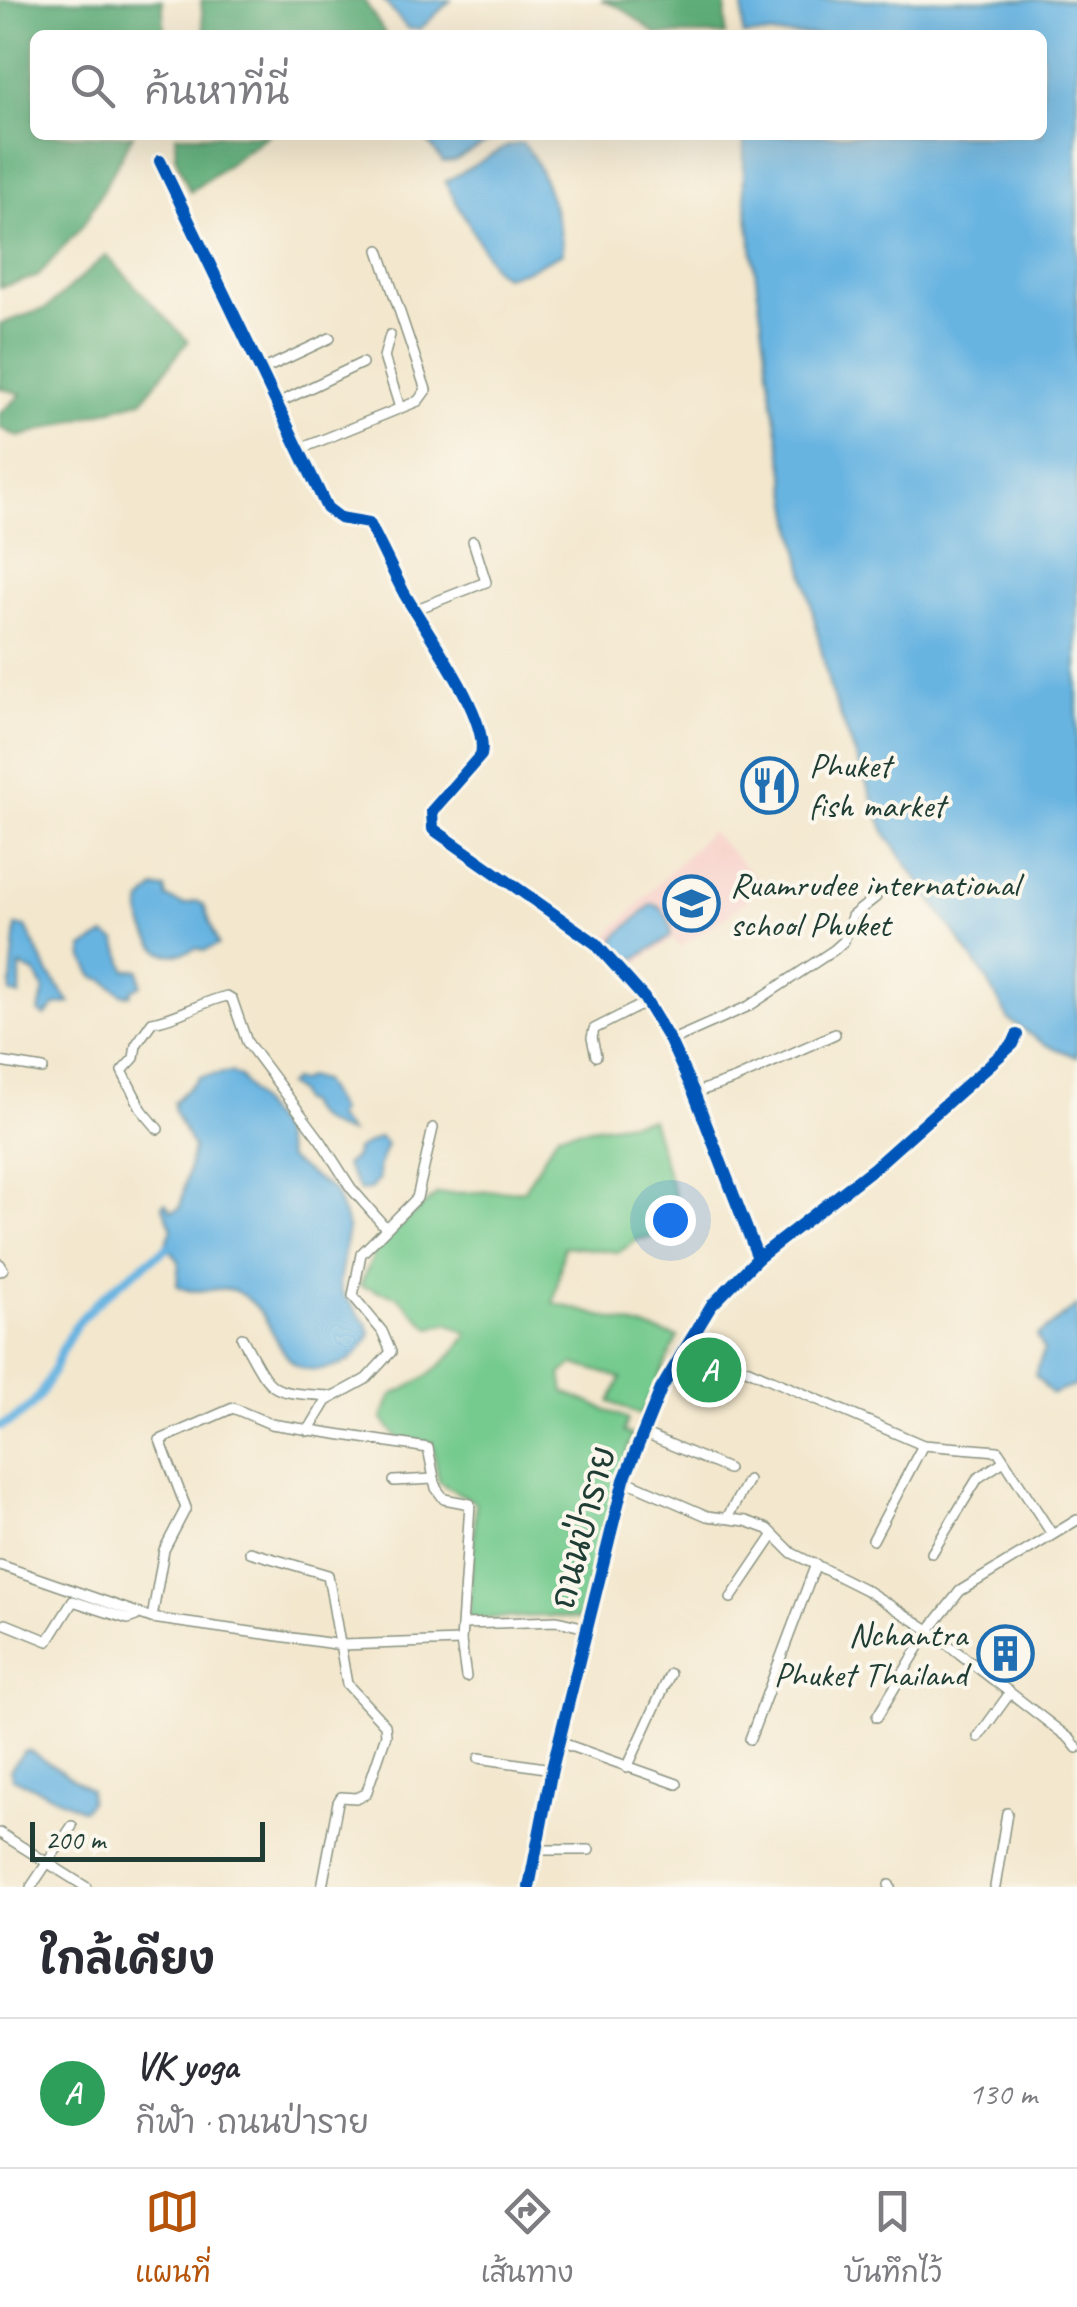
<!DOCTYPE html>
<html lang="th">
<head>
<meta charset="utf-8">
<style>
  body { margin:0; font-family:Caveat,"Playpen Sans Thai",sans-serif; background:#f2f2f3; color:#2b2b33 }
  .scale { position:absolute; left:30px; bottom:25px; width:235px; box-sizing:border-box; padding-left:10px; border:5px solid #1f3d34; border-top:0; font-size:28px; line-height:35px; white-space:nowrap; color:#1f3d34; -webkit-text-stroke:8px #fbf7ec; paint-order:stroke }
  .you { position:absolute; left:670px; top:1220px; width:35px; height:35px; margin:-25px; border:8px solid #fff; border-radius:50%; background:#1a73e8; box-shadow:0 0 0 15px #1a73e833 }
  .badge { display:grid; place-items:center; width:65px; height:65px; border-radius:50%; background:#b45309; color:#fff; font-size:32px; font-weight:700 }
  .pin { position:absolute; translate:-50% -50%; border:5px solid #fff; box-shadow:0 2px 10px #0006 }
  .list { margin:0; padding:0; list-style:none }
  h2 { display:flex; justify-content:space-between; align-items:center; height:130px; margin:0; padding:0 40px; font-size:42px }
  h2 small { font-size:32px; font-weight:400; color:#7c7c81 }
  .list li { display:grid; grid-template-columns:65px 1fr auto; gap:30px; align-items:center; box-sizing:border-box; height:150px; padding:0 40px; border-top:2px solid #e1e1e2 }
  .list b { display:block; font-size:38px; white-space:nowrap }
  .list p { margin:0; font-size:32px; white-space:nowrap; color:#7c7c81 }
  .list em { font-size:32px; font-style:normal; color:#7c7c81 }
  .icon { flex:none; width:55px; height:55px; fill:none; stroke:currentColor; stroke-width:2; stroke-linecap:round; stroke-linejoin:round }
  .map { position:relative; flex:none; width:1077px; height:1887px; overflow:hidden }
  .search { position:absolute; background:#fff; box-shadow:0 10px 40px #0002; left:30px; right:30px; top:30px; height:110px; display:flex; align-items:center; gap:25px; box-sizing:border-box; padding:0 35px; border-radius:15px; color:#7c7c81; font-size:38px }
  .sheet { height:280px; background:#fff }
  nav { display:flex; justify-content:space-around; align-items:center; box-sizing:border-box; height:140px; border-top:2px solid #e1e1e2; background:#fff; font-size:28px; color:#7c7c81 }
  nav a { display:grid; justify-items:center; gap:5px }
  nav .on { color:#b45309 }
  .map>svg:first-child { display:block }
  .built { fill:#f7d0c9 }
  .green { fill:#74ca8e; stroke:#4a8461; stroke-width:2.5 }
  .forest { fill:#5fae79; stroke:#3f7656; stroke-width:2.5 }
  .water { fill:#67b4e1; stroke:#43788a; stroke-width:2.5 }
  .lines { fill:none; stroke-linecap:round; stroke-linejoin:round }
  .canal { stroke:#67b4e1; stroke-width:9 }
  .street-casing { stroke:#899280; stroke-width:12 }
  .street { stroke:#fff; stroke-width:9 }
  .cycleway-casing { stroke:#fbf7ec; stroke-width:19 }
  .cycleway { stroke:#0057b8; stroke-width:12 }
  .labels { text-anchor:middle; dominant-baseline:central; stroke-width:8; stroke-linejoin:round; paint-order:stroke }
  .poi-label { font-size:35px; fill:#1f3d34; stroke:#fbf7ec; text-anchor:start }
  .street-label { font-size:35px; fill:#1f3d34; stroke:#fbf7ec }
</style>
</head>
<body>
<div class="map">
<svg width="1077" height="1887" viewBox="0 0 1077 1887">
  <rect width="100%" height="100%" fill="#fbf7ec"/>
  <filter id="ink" filterUnits="userSpaceOnUse"><feTurbulence type="fractalNoise" baseFrequency=".01" numOctaves="2"/><feDisplacementMap in="SourceGraphic" scale="20" xChannelSelector="R" yChannelSelector="G"/><feConvolveMatrix kernelMatrix="1 2 1 2 8 2 1 2 1" color-interpolation-filters="sRGB"/></filter>
  <filter id="wash" filterUnits="userSpaceOnUse"><feTurbulence type="fractalNoise" baseFrequency=".0048" numOctaves="4" result="noise"/><feDisplacementMap in="SourceGraphic" scale="40" xChannelSelector="R" yChannelSelector="G"/><feGaussianBlur stdDeviation="2.25" result="paint"/><feColorMatrix in="noise" values="0 0 0 0 0 0 0 0 0 0 0 0 0 0 0 0 0 1.4 0 .05"/><feComposite in="paint" operator="in"/></filter>
  <g filter="url(#wash)">
    <rect width="100%" height="100%" fill="#f3e7cd"/>
    <polygon class="built" points="710,831 756,877 757,891 728,916 679,947 673,939 630,968 603,940"/>
    <path class="green" d="M651 1119 686 1232 639 1239 619 1252 564 1246 554 1303 678 1337 641 1415 610 1402 621 1378 574 1364 561 1374 564 1392 628 1419 624 1432 632 1435 578 1619 550 1616 468 1619 476 1503 439 1482 432 1443 398 1439 382 1418 392 1395C424 1381 448 1364 468 1334L448 1323 430 1328 397 1296 360 1286 379 1243 437 1194 524 1190 558 1133Z"/>
    <g class="forest">
      <polygon points="0,0 162,0 165,35 35,35 35,135 133,135 84,224 37,277 0,287"/>
      <polygon points="201,0 364,0 386,35 204,35"/>
      <polygon points="601,0 726,0 725,35 657,35 622,8"/>
      <polygon points="176,135 268,135 190,192 175,156"/>
      <polygon points="106,255 188,341 143,400 19,437 0,428 0,413 22,394 0,388 0,324 47,308"/>
    </g>
    <g class="water">
      <polygon points="383,0 451,0 420,29 408,29"/>
      <polygon points="743,0 1077,0 1077,1057 1044,1044 1009,1020 986,978 886,834 830,689 795,532 770,384 744,186 744,135 1042,135 1042,35 743,35"/>
      <polygon points="423,135 500,135 454,161 443,162"/>
      <path d="M522 143C541 159 562 227 563 253L525 271 504 276 494 269 445 182 508 146Z"/>
      <path d="M155 888 165 889 167 898 184 905 196 901 204 905 218 945 204 951 197 948C188 952 174 957 164 953 150 947 136 914 143 901 144 899 153 890 155 888Z"/>
      <path d="M652 904C664 906 674 926 670 937L637 958 623 959 615 951V938Z"/>
      <polygon points="16,926 26,927 48,972 70,1003 56,1005 45,1016 39,1012 44,989 35,973 20,966 20,996 10,993"/>
      <polygon points="105,935 116,941 126,970 139,970 141,985 132,990 131,994 123,995 104,980 94,977 84,959 83,948"/>
      <path d="M231 1072 240 1077 279 1130 288 1159 334 1191 348 1227 339 1284 342 1293 367 1324 370 1334C362 1352 349 1364 330 1368 270 1381 285 1317 237 1292 218 1282 195 1299 177 1285L179 1261 166 1245 172 1228 162 1205 165 1203 172 1211 180 1208 193 1148 174 1111V1102L200 1077Z"/>
      <path d="M307 1077 322 1081 339 1111 335 1117 350 1133C334 1130 312 1120 306 1103L301 1102 297 1092 287 1085 292 1080 300 1082Z"/>
      <polygon points="379,1137 387,1144 378,1168 379,1180 369,1190 360,1191 345,1165 355,1157 356,1150"/>
      <polygon points="1077,1306 1077,1385 1052,1394 1035,1375 1044,1350 1037,1336"/>
      <polygon points="24,1751 30,1751 90,1790 89,1802 83,1810 13,1778 10,1770"/>
    </g>
    <g class="lines">
      <path class="canal" d="M0 1426C56 1404 50 1353 83 1317 107 1290 139 1269 168 1247"/>
    </g>
  </g>
  <g filter="url(#ink)">
    <g class="lines">
      <defs>
        <g id="street">
          <path d="M160 161 327 508 340 518 369 523C381 546 392 570 404 593 424 629 490 717 481 755L432 811 433 829 595 943 644 998 670 1041 694 1093 758 1258"/>
          <polyline points="390,335 384,357 400,408"/>
          <polyline points="262,370 330,338"/>
          <polyline points="278,403 362,363"/>
          <polyline points="300,449 418,401 426,390 379,250"/>
          <polyline points="414,610 486,582 473,541"/>
          <polyline points="670,1041 749,1006 834,950 844,941 852,916 876,897"/>
          <polyline points="596,1056 592,1038 594,1029 647,1002"/>
          <polyline points="0,1062 43,1069"/>
          <polyline points="694,1093 735,1079 835,1034"/>
          <path d="M158 1129 142 1110 122 1071 134 1058 136 1045 152 1022C179 1018 200 1002 227 996L232 999 247 1042 321 1141 351 1188 385 1227"/>
          <polyline points="0,1264 3,1269 0,1271"/>
          <path d="M242 1338C273 1394 266 1392 331 1396"/>
          <polyline points="688,1344 923,1445 998,1451 1050,1531"/>
          <polyline points="308,1431 326,1401 366,1379 391,1352 382,1331 353,1296 361,1254 417,1198 433,1128"/>
          <polyline points="641,1432 728,1469"/>
          <polyline points="624,1480 707,1516 746,1521 768,1529 792,1553 866,1590 929,1630 1070,1739 1077,1748"/>
          <polyline points="394,1481 434,1479"/>
          <polyline points="727,1518 748,1480"/>
          <polyline points="873,1540 923,1445"/>
          <polyline points="250,1552 328,1575 347,1684 385,1725 386,1735 366,1794 356,1798 341,1797 338,1802 322,1887"/>
          <polyline points="932,1553 978,1478 1004,1461"/>
          <polyline points="0,1565 152,1618 342,1645 461,1641"/>
          <polyline points="731,1598 773,1536"/>
          <polyline points="152,1618 164,1550 186,1508 160,1440 233,1408 271,1424 428,1448 436,1488 444,1499 470,1504 461,1641 466,1677"/>
          <polyline points="6,1624 48,1641 73,1601 128,1619 136,1616"/>
          <polyline points="464,1624 557,1621 586,1628"/>
          <polyline points="877,1717 929,1630 960,1591 1077,1520"/>
          <polyline points="978,1737 1010,1693"/>
          <polyline points="750,1739 816,1564"/>
          <polyline points="559,1742 677,1784"/>
          <polyline points="479,1758 552,1769"/>
          <polyline points="627,1768 670,1674"/>
          <polyline points="0,1833 86,1887"/>
          <polyline points="536,1850 589,1850"/>
          <polyline points="889,1885 890,1887"/>
          <polyline points="31,1887 72,1826"/>
          <polyline points="529,1887 552,1769 624,1480 661,1389 711,1306 758,1258 874,1168 1013,1044 1017,1035"/>
          <polyline points="995,1887 1007,1813"/>
        </g>
      </defs>
      <use href="#street" class="street-casing"/>
      <use href="#street" class="street"/>
      <defs>
        <g id="cycleway">
          <path d="M160 161 327 508 340 518 369 523C381 546 392 570 404 593 424 629 490 717 481 755L432 811 433 829 595 943 644 998 670 1041 694 1093 758 1258"/>
          <polyline points="529,1887 552,1769 624,1480 661,1389 711,1306 758,1258 874,1168 1013,1044 1017,1035"/>
        </g>
      </defs>
      <use href="#cycleway" class="cycleway-casing"/>
      <use href="#cycleway" class="cycleway"/>
    </g>
  </g>
  <defs>
    <symbol id="restaurant-ring" viewBox="-11 -11 22 22"><circle r="9.5" fill="#fbf7ec" stroke="#1f6fb2" stroke-width="1.5"/><path d="M-5-6h1v4h1v-4h1v4h1v-4h1v5L-1.5 .5V6h-2V.5L-5-1ZM5-6V6H3V1.5H1.5Q1.5-4 5-6Z" fill="#1f6fb2"/></symbol>
    <symbol id="school-ring" viewBox="-11 -11 22 22"><circle r="9.5" fill="#fbf7ec" stroke="#1f6fb2" stroke-width="1.5"/><path d="M0-5L7-2L0 1L-7-2ZM-4 1L0 2.5L4 1V4Q0 6-4 4Z" fill="#1f6fb2"/></symbol>
    <symbol id="building-ring" viewBox="-11 -11 22 22"><circle r="9.5" fill="#fbf7ec" stroke="#1f6fb2" stroke-width="1.5"/><path d="M-4-6H4V6H1V3H-1V6H-4ZM-2.5-4.3h1.7v1.8h-1.7ZM.8-4.3h1.7v1.8H.8ZM-2.5-1h1.7V.8h-1.7ZM.8-1h1.7V.8H.8Z" fill="#1f6fb2"/></symbol>
  </defs>
  <g fill-rule="evenodd">
    <use href="#restaurant-ring" x="738" y="754" width="63" height="63"/>
    <use href="#school-ring" x="660" y="872" width="63" height="63"/>
    <use href="#building-ring" x="974" y="1622" width="63" height="63"/>
  </g>
  <g class="labels">
    <g class="poi-label">
      <text x="809" y="765">Phuket<tspan x="809" dy="40">fish market</tspan></text>
      <text x="730" y="884">Ruamrudee international<tspan x="730" dy="40">school Phuket</tspan></text>
      <text x="967" y="1634" text-anchor="end">Nchantra<tspan x="967" dy="40">Phuket Thailand</tspan></text>
    </g>
    <g class="street-label">
      <text transform="translate(583 1527) rotate(-75)">ถนนป่าราย</text>
    </g>
  </g>
</svg>
<div class="scale">200 m</div>
<div class="you"></div>
<div class="pin badge" style="left:709px;top:1370px;background:#2e9e5b">A</div>
<div class="search"><svg class="icon" aria-label="search" viewBox="0 0 24 24"><circle cx="10" cy="10" r="6"/><path d="M15 15l6 6"/></svg>ค้นหาที่นี่</div>
</div>
<section class="sheet">
<h2>ใกล้เคียง<small></small></h2>
<ul class="list">
<li><span class="badge" style="background:#2e9e5b">A</span><div><b>VK yoga</b><p>กีฬา · ถนนป่าราย</p></div><em>130 m</em></li>
</ul>
</section>
<nav>
<a class="on"><svg class="icon" aria-label="map" viewBox="0 0 24 24"><path d="M3 6l6-2 6 2 6-2v14l-6 2-6-2-6 2zM9 4v14M15 6v14"/></svg>แผนที่</a>
<a><svg class="icon" aria-label="directions" viewBox="0 0 24 24"><path d="M12 3l9 9-9 9-9-9zM9 14v-3h6M13 9l2 2-2 2"/></svg>เส้นทาง</a>
<a><svg class="icon" aria-label="saved" viewBox="0 0 24 24"><path d="M7 4h10v16l-5-4-5 4z"/></svg>บันทึกไว้</a>
</nav>
</body>
</html>
